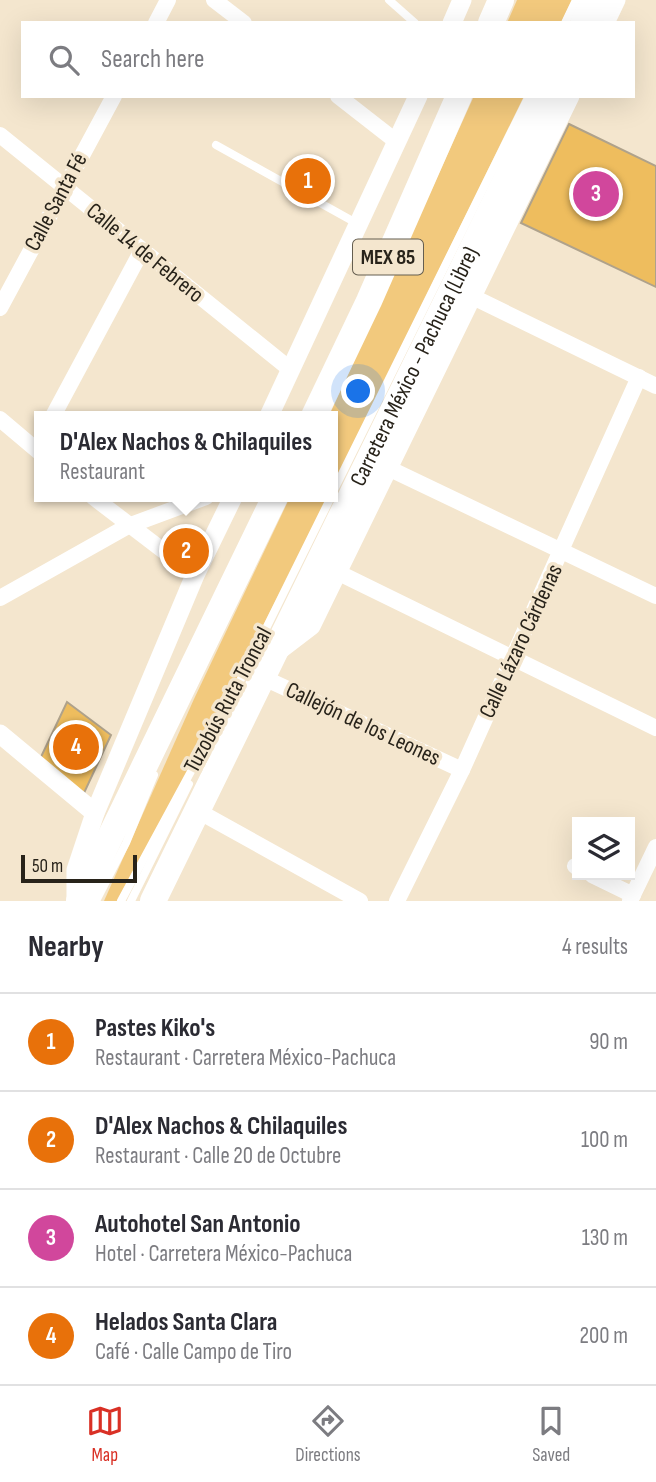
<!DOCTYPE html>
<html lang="en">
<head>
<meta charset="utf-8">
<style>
  body { margin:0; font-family:"Sofia Sans Condensed",sans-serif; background:#f2f2f3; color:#2b2b33 }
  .controls { position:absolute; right:21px; bottom:21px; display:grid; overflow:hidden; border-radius:0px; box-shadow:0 7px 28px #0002 }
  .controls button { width:63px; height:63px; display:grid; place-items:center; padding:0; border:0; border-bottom:2px solid #e1e1e2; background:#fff; color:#2b2b33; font:35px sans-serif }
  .scale { position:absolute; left:21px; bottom:18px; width:116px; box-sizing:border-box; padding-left:7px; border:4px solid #28231a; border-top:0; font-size:19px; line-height:24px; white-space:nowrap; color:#28231a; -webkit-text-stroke:5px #f4e6ce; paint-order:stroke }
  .you { position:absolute; left:359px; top:392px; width:24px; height:24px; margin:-18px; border:5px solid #fff; border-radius:50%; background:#1a73e8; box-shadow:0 0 0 10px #1a73e833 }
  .badge { display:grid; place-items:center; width:46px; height:46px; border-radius:50%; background:#d93025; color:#fff; font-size:23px; font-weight:700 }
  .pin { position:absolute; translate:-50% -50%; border:4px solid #fff; box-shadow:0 2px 7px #0006 }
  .popup { position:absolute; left:34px; top:411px; width:304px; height:91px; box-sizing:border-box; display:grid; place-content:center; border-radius:0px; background:#fff; filter:drop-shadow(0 2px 5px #0005); font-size:23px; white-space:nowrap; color:#7c7c81 }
  .popup b { font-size:26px; color:#2b2b33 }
  .popup::after { content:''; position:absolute; left:50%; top:100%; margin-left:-14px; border:14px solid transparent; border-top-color:#fff }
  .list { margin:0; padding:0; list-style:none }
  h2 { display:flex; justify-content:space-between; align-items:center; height:91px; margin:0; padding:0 28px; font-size:30px }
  h2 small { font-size:23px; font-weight:400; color:#7c7c81 }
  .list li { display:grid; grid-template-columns:46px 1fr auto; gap:21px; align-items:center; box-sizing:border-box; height:98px; padding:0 28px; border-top:2px solid #e1e1e2 }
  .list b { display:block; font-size:26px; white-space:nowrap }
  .list p { margin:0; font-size:23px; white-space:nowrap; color:#7c7c81 }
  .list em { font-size:23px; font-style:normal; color:#7c7c81 }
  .icon { flex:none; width:38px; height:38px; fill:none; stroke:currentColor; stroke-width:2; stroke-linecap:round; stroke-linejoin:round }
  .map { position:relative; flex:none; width:656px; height:901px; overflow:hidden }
  .search { position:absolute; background:#fff; box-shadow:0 7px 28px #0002; left:21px; right:21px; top:21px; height:77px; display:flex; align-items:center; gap:18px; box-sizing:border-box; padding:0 24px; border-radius:0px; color:#7c7c81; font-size:26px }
  .sheet { height:483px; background:#fff }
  nav { display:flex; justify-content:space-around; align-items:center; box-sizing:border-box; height:98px; border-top:2px solid #e1e1e2; background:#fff; font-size:19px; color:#7c7c81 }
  nav a { display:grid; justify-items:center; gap:4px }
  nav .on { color:#d93025 }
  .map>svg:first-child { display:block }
  .green { fill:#f2c97d }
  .building { fill:#eebd5e; stroke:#afa28b; stroke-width:2 }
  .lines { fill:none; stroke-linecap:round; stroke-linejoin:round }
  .service { stroke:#fff; stroke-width:8 }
  .minor { stroke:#fff; stroke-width:16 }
  .tertiary { stroke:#fff; stroke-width:19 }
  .trunk { stroke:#fff; stroke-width:26 }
  .labels { text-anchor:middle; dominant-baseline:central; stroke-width:7; stroke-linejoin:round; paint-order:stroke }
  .shield { fill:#f4e6ce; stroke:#655e50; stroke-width:2 }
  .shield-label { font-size:21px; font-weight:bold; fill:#28231a }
  .street-label { font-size:23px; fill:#28231a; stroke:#f4e6ce }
</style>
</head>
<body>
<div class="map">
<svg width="656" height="901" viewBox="0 0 656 901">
  <rect width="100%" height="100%" fill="#f4e6ce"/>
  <g class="green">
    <polygon points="517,0 572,0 561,23 507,23"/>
    <polygon points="474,96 524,96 333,486 333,416 329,416"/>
    <polygon points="290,497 328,497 218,715 117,901 104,901 194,699"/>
  </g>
  <g class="building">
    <polygon points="569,124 656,166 656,287 521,223"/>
    <polygon points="67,702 111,735 84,793 40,759"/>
  </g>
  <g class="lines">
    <g class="service">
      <polyline points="389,0 415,23"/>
      <polyline points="565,23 576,0"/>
      <polyline points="216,145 358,224"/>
      <polyline points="333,492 529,96"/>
      <polyline points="96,901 126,843 154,775"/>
      <polyline points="121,901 242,677 331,497"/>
      <polyline points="131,901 189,784"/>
    </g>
    <g class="minor">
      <polyline points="214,0 244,23"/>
      <polyline points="156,23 168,0"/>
      <polyline points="338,96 397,142"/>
      <polyline points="0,135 291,370"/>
      <polyline points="473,297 656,386"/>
      <polyline points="0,308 114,96"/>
      <polyline points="53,416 141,252"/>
      <polyline points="0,419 39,452"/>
      <polyline points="388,468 656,596"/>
      <polyline points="93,497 195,575"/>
      <polyline points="337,572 656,728"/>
      <polyline points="0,598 128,526 206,497"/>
      <polyline points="264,678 462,770"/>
      <polyline points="198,811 360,901"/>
      <polyline points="575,866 577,867"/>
      <polyline points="592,875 633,895"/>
      <polyline points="397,901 462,770 639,377"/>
      <polyline points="630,901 656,847"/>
    </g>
    <g class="tertiary">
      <polyline points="452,23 462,0"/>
      <polyline points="605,23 616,0"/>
      <polyline points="269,416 418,96"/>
      <polyline points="277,652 311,626 570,96"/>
      <polyline points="0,734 95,813"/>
      <polyline points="76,901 76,870 95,813 195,575 233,497"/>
    </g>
    <g class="trunk">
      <polyline points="491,23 501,0"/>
      <polyline points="583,23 594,0"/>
      <polyline points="314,416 369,301 459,96"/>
      <polyline points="79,901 275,497"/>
      <path id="s1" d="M153 901 547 96"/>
    </g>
  </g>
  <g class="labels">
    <rect class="shield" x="353" y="239.5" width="70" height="35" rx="5"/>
    <g class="shield-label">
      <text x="388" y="257">MEX 85</text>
    </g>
    <g class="street-label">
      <text transform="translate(56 202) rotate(-62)">Calle Santa Fé</text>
      <text transform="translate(145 253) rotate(39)">Calle 14 de Febrero</text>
      <text stroke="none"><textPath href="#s1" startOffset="595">Carretera México - Pachuca (Libre)</textPath></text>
      <text transform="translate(521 641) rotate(-65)">Calle Lázaro Cárdenas</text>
      <text transform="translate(228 700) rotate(-62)">Tuzobús Ruta Troncal</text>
      <text transform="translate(363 724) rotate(25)">Callejón de los Leones</text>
    </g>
  </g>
</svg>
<div class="controls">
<button><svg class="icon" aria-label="layers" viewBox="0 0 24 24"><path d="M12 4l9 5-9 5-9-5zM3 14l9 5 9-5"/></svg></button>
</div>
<div class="scale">50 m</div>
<div class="you"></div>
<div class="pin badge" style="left:308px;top:181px;background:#e8710a">1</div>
<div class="pin badge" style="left:186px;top:551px;background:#e8710a">2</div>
<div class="popup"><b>D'Alex Nachos &amp; Chilaquiles</b>Restaurant</div>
<div class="pin badge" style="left:596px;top:194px;background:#d1479c">3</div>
<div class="pin badge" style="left:76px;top:747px;background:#e8710a">4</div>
<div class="search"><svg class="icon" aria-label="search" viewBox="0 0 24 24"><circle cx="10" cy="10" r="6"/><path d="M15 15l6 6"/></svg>Search here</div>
</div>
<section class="sheet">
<h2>Nearby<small>4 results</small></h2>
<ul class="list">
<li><span class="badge" style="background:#e8710a">1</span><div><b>Pastes Kiko's</b><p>Restaurant · Carretera México-Pachuca</p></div><em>90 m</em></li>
<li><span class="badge" style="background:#e8710a">2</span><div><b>D'Alex Nachos &amp; Chilaquiles</b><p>Restaurant · Calle 20 de Octubre</p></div><em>100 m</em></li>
<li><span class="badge" style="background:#d1479c">3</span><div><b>Autohotel San Antonio</b><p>Hotel · Carretera México-Pachuca</p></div><em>130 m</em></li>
<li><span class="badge" style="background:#e8710a">4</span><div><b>Helados Santa Clara</b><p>Café · Calle Campo de Tiro</p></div><em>200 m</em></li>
</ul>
</section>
<nav>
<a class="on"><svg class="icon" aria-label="map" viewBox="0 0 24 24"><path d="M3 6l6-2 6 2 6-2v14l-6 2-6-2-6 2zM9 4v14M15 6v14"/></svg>Map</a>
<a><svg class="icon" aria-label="directions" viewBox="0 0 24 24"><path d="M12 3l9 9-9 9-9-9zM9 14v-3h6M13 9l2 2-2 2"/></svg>Directions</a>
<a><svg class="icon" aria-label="saved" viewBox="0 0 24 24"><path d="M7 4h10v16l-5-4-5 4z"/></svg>Saved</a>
</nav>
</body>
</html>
